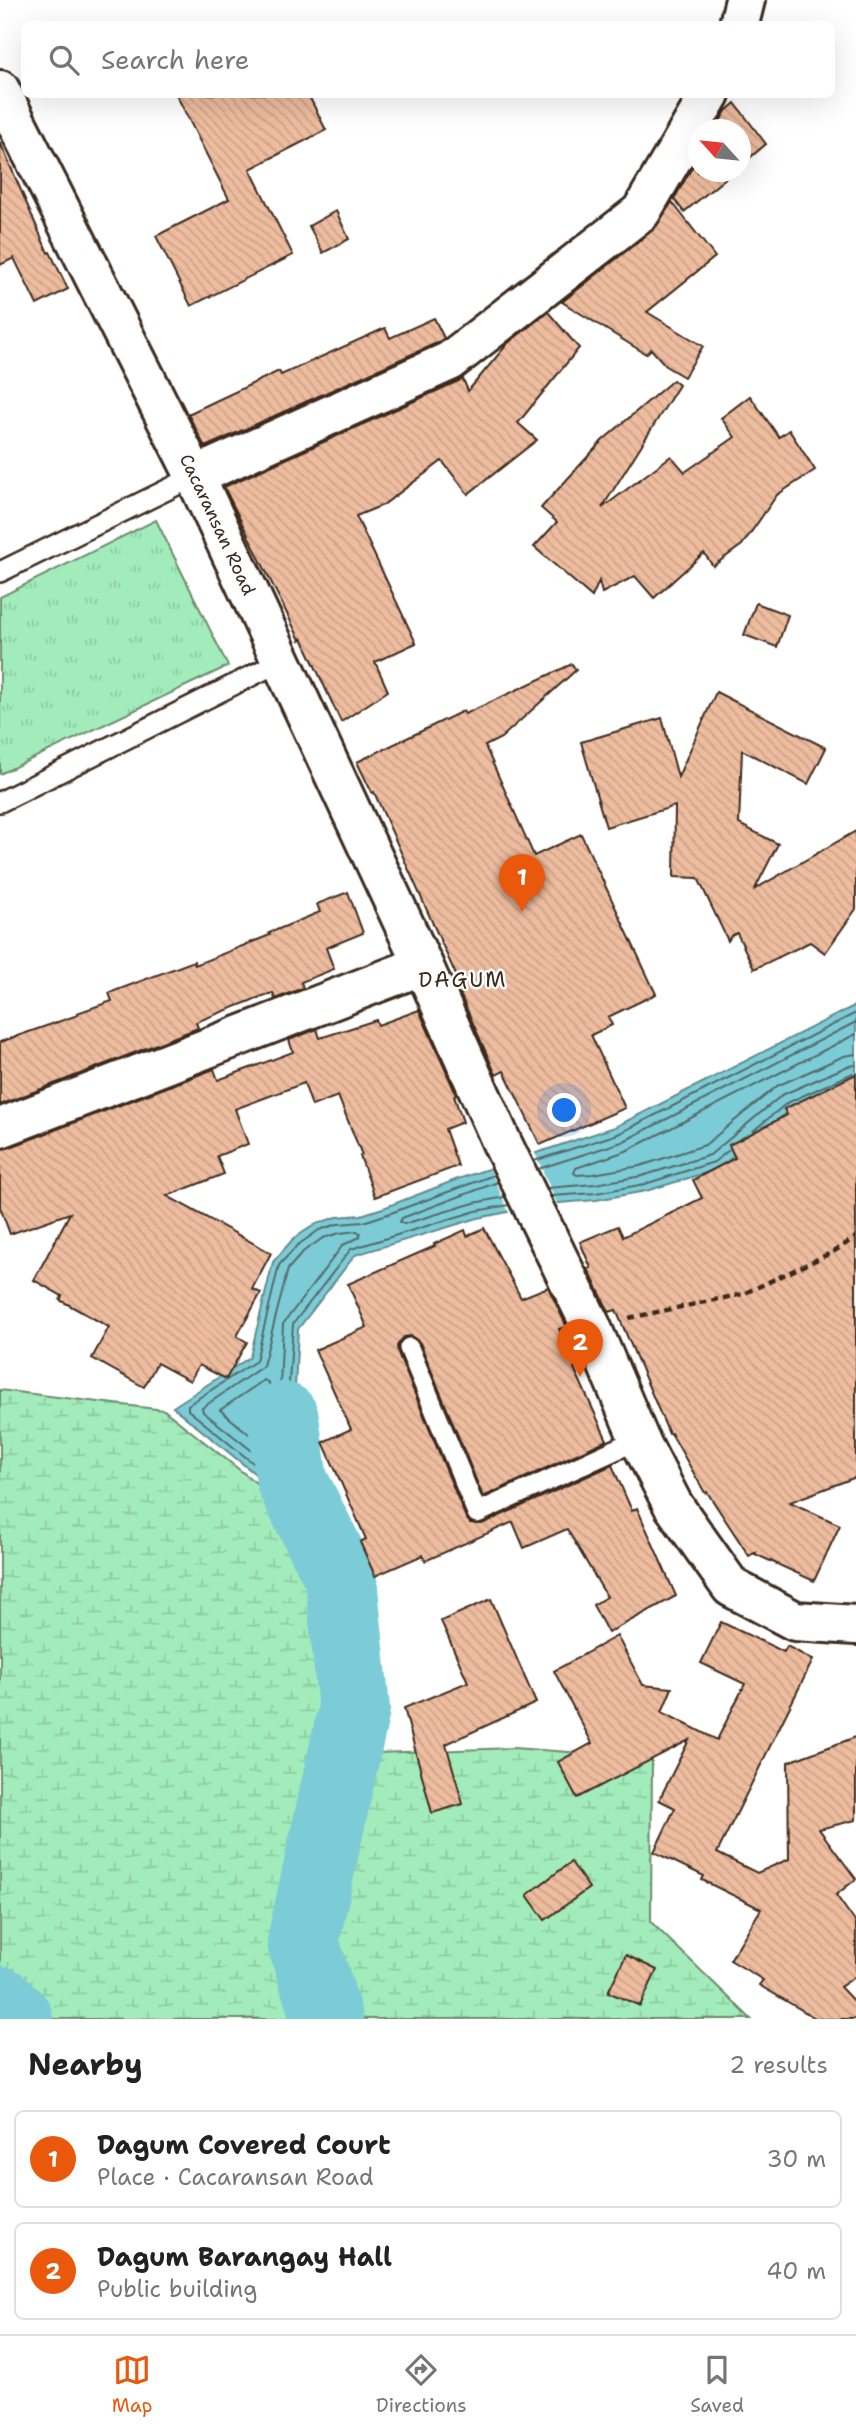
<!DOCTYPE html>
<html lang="en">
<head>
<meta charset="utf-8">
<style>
  body { margin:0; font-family:"Shantell Sans",sans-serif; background:#f6f6f6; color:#222 }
  .compass { position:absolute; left:688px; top:119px; width:63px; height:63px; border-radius:50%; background:#fff; box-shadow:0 7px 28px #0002; rotate:297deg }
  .you { position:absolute; left:565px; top:1111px; width:24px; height:24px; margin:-18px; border:5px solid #fff; border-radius:50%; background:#1a73e8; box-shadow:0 0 0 10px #1a73e833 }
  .badge { display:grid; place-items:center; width:46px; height:46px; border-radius:50%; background:#ea580c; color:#fff; font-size:23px; font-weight:700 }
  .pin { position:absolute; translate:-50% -58px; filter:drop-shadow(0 2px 4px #0008) }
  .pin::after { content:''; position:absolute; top:37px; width:24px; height:21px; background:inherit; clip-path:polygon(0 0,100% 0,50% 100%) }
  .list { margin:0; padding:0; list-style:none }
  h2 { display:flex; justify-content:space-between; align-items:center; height:91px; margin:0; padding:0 28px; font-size:30px }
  h2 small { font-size:23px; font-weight:400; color:#767676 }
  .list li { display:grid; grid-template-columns:46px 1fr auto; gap:21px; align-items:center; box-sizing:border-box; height:98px; margin:0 14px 14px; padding:0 14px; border:2px solid #e0e0e0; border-radius:10px }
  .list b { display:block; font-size:26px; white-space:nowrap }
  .list p { margin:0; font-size:23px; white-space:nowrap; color:#767676 }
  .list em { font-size:23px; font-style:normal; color:#767676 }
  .icon { flex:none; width:38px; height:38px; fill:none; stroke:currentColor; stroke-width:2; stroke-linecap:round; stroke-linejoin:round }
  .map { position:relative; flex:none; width:856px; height:2019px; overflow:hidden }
  .search { position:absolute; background:#fff; box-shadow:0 7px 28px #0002; left:21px; right:21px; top:21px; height:77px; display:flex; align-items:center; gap:18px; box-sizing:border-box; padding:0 24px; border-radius:10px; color:#767676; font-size:26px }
  .sheet { height:315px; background:#fff }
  nav { display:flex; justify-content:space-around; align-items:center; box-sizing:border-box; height:98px; border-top:2px solid #e0e0e0; background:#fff; font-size:19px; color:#767676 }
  nav a { display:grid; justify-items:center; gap:4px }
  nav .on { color:#ea580c }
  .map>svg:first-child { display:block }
  .wetland { fill:url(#wetland-marsh); stroke:#6e8b6c; stroke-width:2 }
  .park { fill:url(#park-tufts); stroke:#6e8b6c; stroke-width:2 }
  .water { fill:#7cccd7; stroke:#628b8d; stroke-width:2 }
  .pier { fill:#fff }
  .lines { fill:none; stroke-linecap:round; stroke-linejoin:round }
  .shore { stroke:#556b68; stroke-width:2 }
  .river { stroke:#7cccd7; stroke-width:72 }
  .building { fill:url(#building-back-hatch); stroke:#3b2a1e; stroke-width:2 }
  .lane-casing { stroke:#3b2a1e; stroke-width:24 }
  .street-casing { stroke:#3b2a1e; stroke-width:44 }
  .secondary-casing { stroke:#3b2a1e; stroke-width:44 }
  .path { stroke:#3b2a1e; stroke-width:4.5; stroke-dasharray:7 5; stroke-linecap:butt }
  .lane { stroke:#fff; stroke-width:19 }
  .street { stroke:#fff; stroke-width:38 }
  .secondary { stroke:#fff; stroke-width:38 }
  .labels { text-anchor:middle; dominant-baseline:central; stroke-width:5; stroke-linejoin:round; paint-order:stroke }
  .street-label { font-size:18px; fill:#3b2a1e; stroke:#fff }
  .quarter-label { font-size:21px; letter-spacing:2px; fill:#3b2a1e; stroke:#fff }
</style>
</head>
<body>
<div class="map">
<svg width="856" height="2019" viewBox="0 0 856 2019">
  <defs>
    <pattern id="wetland-marsh" width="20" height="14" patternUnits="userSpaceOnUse" patternTransform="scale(1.75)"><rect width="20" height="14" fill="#a2ecbb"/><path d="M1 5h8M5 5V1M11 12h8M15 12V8" fill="none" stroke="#8ccba0"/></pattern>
    <pattern id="park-tufts" width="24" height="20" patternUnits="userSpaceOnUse" patternTransform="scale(1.75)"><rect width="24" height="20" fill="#a2ecbb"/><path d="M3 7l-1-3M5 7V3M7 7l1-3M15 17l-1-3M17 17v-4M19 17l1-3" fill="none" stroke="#8ccba0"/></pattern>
    <pattern id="building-back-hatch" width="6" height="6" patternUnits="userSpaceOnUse" patternTransform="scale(1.75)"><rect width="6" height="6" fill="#eebc9f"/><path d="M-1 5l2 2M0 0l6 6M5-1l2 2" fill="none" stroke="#cda288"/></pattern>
  </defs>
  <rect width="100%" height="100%" fill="#fff"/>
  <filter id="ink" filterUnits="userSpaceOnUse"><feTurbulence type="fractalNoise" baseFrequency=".0143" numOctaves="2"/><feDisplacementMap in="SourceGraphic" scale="14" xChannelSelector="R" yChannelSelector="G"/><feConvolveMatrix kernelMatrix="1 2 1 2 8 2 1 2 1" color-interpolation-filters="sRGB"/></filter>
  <g filter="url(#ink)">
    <polygon class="wetland" points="0,1390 164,1410 313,1528 350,1754 513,1748 652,1758 651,1922 751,2019 0,2019"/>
    <polygon class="park" points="156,520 228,666 0,774 0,597"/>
    <polygon class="water" points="856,1005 856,1079 791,1109 718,1169 646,1191 596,1200 547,1204 478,1218 355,1255 298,1329 293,1427 308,1517 173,1407 250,1357 273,1262 293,1239 316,1224 337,1217 361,1215 386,1207 458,1179 615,1127"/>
    <polygon class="pier" points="534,1151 558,1206 510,1215 488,1165"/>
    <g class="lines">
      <g class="shore">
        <polyline points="856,1034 626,1151 576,1168 574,1173 577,1175 593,1174 640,1166 705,1145 777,1086 844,1056 856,1054"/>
        <polyline points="753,1131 787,1103 853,1073"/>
        <polyline points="534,1161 618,1134 856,1013"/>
        <polyline points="538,1169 622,1142 856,1022"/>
        <polyline points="494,1175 388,1214 363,1222 338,1224 319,1230 298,1245 279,1265 256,1361 188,1405 188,1410 291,1494 295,1494 297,1490 286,1427 293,1324 351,1249 476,1211 509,1205"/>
        <polyline points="498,1182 402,1218 400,1222 404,1224 474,1203 505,1197"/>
        <polyline points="547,1188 595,1184 642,1176 710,1155 782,1095 848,1066 856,1065"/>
        <polyline points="551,1196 596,1193 645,1184 714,1162 729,1150"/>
        <polygon points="357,1231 360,1233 360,1237 343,1245 283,1324 278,1427 284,1470 280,1473 203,1412 202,1408 263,1366 288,1269 304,1251 323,1238 340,1233"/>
        <polygon points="264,1380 269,1383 267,1427 270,1444 266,1448 220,1410"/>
      </g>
      <g class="river">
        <polyline points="283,1418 292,1481 341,1579 354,1709 303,1942 327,2019"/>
        <polyline points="0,2002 17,2019"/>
      </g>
    </g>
    <g class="building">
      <polygon points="176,94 308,94 326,130 250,169 293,255 191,306 156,236 229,199"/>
      <polygon points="735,103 766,144 740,166 740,130 715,130 726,111"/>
      <polygon points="0,142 48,253 50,252 68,289 37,305 14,258 0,265"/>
      <polygon points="698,157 698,172 733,172 684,212 674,199"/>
      <polygon points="672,202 715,257 647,312 703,346 684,377 667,367 651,349 646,354 562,302 654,229"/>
      <polygon points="336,211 349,239 323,253 309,226"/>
      <polygon points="548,312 579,348 518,423 537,440 468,494 442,461 383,505 356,516 416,643 375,662 388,691 341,722 302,638 300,640 224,487 463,379 468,391 508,343"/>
      <polygon points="434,318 444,338 439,342 205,447 188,414 279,371 281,375 385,328 390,338"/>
      <polygon points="673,380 679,385 602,508 671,456 685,472 735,437 721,418 750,396 779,437 789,430 815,470 777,495 742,545 713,566 704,553 654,598 635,576 602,593 599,581 592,597 534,547 557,522 541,508 602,441"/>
      <polygon points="756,603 788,615 777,647 744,635"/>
      <polygon points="572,664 576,670 501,738 485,746 534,856 581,834 656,994 608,1017 612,1025 591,1035 625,1108 540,1145 504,1071 496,1075 460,994 464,993 374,792 372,793 357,762 463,711 465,714"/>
      <polygon points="716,692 826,748 808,784 742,750 739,824 778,844 755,889 856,831 856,909 825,953 810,942 754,969 737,933 731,936 728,941 698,878 674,877 675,806 606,827 581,742 662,718 678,777"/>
      <polygon points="348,892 363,933 326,948 334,969 301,982 303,988 275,999 273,993 263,996 196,1022 198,1028 0,1105 0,1042 78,1015 77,1013 112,1001 109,993 194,961 195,965 270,935 269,933 320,912 317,904"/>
      <polygon points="419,1010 456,1094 454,1096 463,1122 445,1129 458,1166 375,1197 360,1156 362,1155 338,1096 312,1106 304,1083 235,1109 248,1144 217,1156 224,1174 167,1196 271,1253 252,1289 261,1293 237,1336 247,1342 226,1379 199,1365 190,1381 157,1363 144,1387 92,1358 109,1327 60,1300 62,1296 34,1280 70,1213 10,1234 0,1207 0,1149 8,1148 214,1069 218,1080 293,1052 289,1040 317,1029 320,1038 376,1020 378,1025"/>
      <polygon points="856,1074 856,1477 790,1502 840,1525 814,1581 755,1554 756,1552 749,1556 707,1492 705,1493 671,1433 669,1434 616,1310 609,1312 588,1269 591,1268 580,1242 618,1226 623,1237 702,1198 693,1180 735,1158 729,1145 787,1115 784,1109"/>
      <polygon points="484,1228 521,1298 548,1287 567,1327 559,1329 576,1367 574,1368 607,1440 483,1497 420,1343 411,1336 404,1337 397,1346 398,1353 466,1518 470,1523 482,1524 612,1465 632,1511 637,1508 676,1596 608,1633 593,1605 607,1597 567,1529 524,1548 513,1522 425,1561 423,1555 375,1576 360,1542 366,1539 323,1442 351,1429 315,1350 367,1327 348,1284 435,1246 434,1244 465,1230 467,1236"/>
      <polygon points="491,1599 536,1703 446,1744 463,1804 432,1813 404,1708 468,1682 441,1621"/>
      <polygon points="721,1622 784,1652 787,1646 813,1660 717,1853 757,1873 789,1859 788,1762 856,1737 856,1820 819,1829 856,1879 836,1895 856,1923 856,1976 840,1987 856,2004 856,2019 817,2019 759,1985 763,1980 730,1960 761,1909 702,1880 704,1876 654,1852 675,1808 659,1800 689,1740 577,1798 558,1762 592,1743 554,1671 617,1636 643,1685 672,1688 662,1712 717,1740 745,1684 701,1663"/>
      <polygon points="571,1862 589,1888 545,1920 527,1895"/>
      <polygon points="626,1955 657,1970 640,2006 608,1992"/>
    </g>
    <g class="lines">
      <defs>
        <g id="lane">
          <polyline points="0,572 195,476"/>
          <polyline points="0,802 281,661"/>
          <polyline points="409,1348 477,1513 639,1439"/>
        </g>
        <g id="street">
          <polyline points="739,24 745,0"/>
          <path id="s1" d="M0 90 195 476 423 965"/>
          <polyline points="195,476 450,361 641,212 710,94"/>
        </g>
        <polyline id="secondary" points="0,1128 423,965 502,1143 591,1326 639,1439 673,1505 731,1587 795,1621 856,1625"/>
      </defs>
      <use href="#lane" class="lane-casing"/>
      <use href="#street" class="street-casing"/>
      <use href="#secondary" class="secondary-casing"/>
      <polyline class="path" points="629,1318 743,1294 833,1252 856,1237"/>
      <use href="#lane" class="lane"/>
      <use href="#street" class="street"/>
      <use href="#secondary" class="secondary"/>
    </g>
  </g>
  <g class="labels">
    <g class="street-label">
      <text stroke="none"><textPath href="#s1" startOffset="486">Cacaransan Road</textPath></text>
    </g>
    <g class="quarter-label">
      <text x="463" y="980">DAGUM</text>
    </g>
  </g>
</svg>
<svg class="compass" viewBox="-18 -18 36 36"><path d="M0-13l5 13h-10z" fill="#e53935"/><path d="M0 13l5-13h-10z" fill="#767676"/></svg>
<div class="you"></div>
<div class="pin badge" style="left:522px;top:912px">1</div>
<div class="pin badge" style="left:580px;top:1377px">2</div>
<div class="search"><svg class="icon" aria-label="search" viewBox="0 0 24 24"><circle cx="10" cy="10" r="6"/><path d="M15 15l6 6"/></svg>Search here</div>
</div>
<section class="sheet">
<h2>Nearby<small>2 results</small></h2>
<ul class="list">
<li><span class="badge">1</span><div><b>Dagum Covered Court</b><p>Place · Cacaransan Road</p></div><em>30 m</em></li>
<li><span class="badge">2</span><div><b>Dagum Barangay Hall</b><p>Public building</p></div><em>40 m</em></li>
</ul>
</section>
<nav>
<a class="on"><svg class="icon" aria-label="map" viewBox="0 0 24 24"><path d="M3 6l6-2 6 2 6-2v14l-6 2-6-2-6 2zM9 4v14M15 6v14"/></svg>Map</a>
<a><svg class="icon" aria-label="directions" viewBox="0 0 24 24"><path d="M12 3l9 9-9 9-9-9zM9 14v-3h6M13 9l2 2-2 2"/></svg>Directions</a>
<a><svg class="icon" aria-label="saved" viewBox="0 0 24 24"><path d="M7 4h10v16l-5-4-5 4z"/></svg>Saved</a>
</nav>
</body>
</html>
